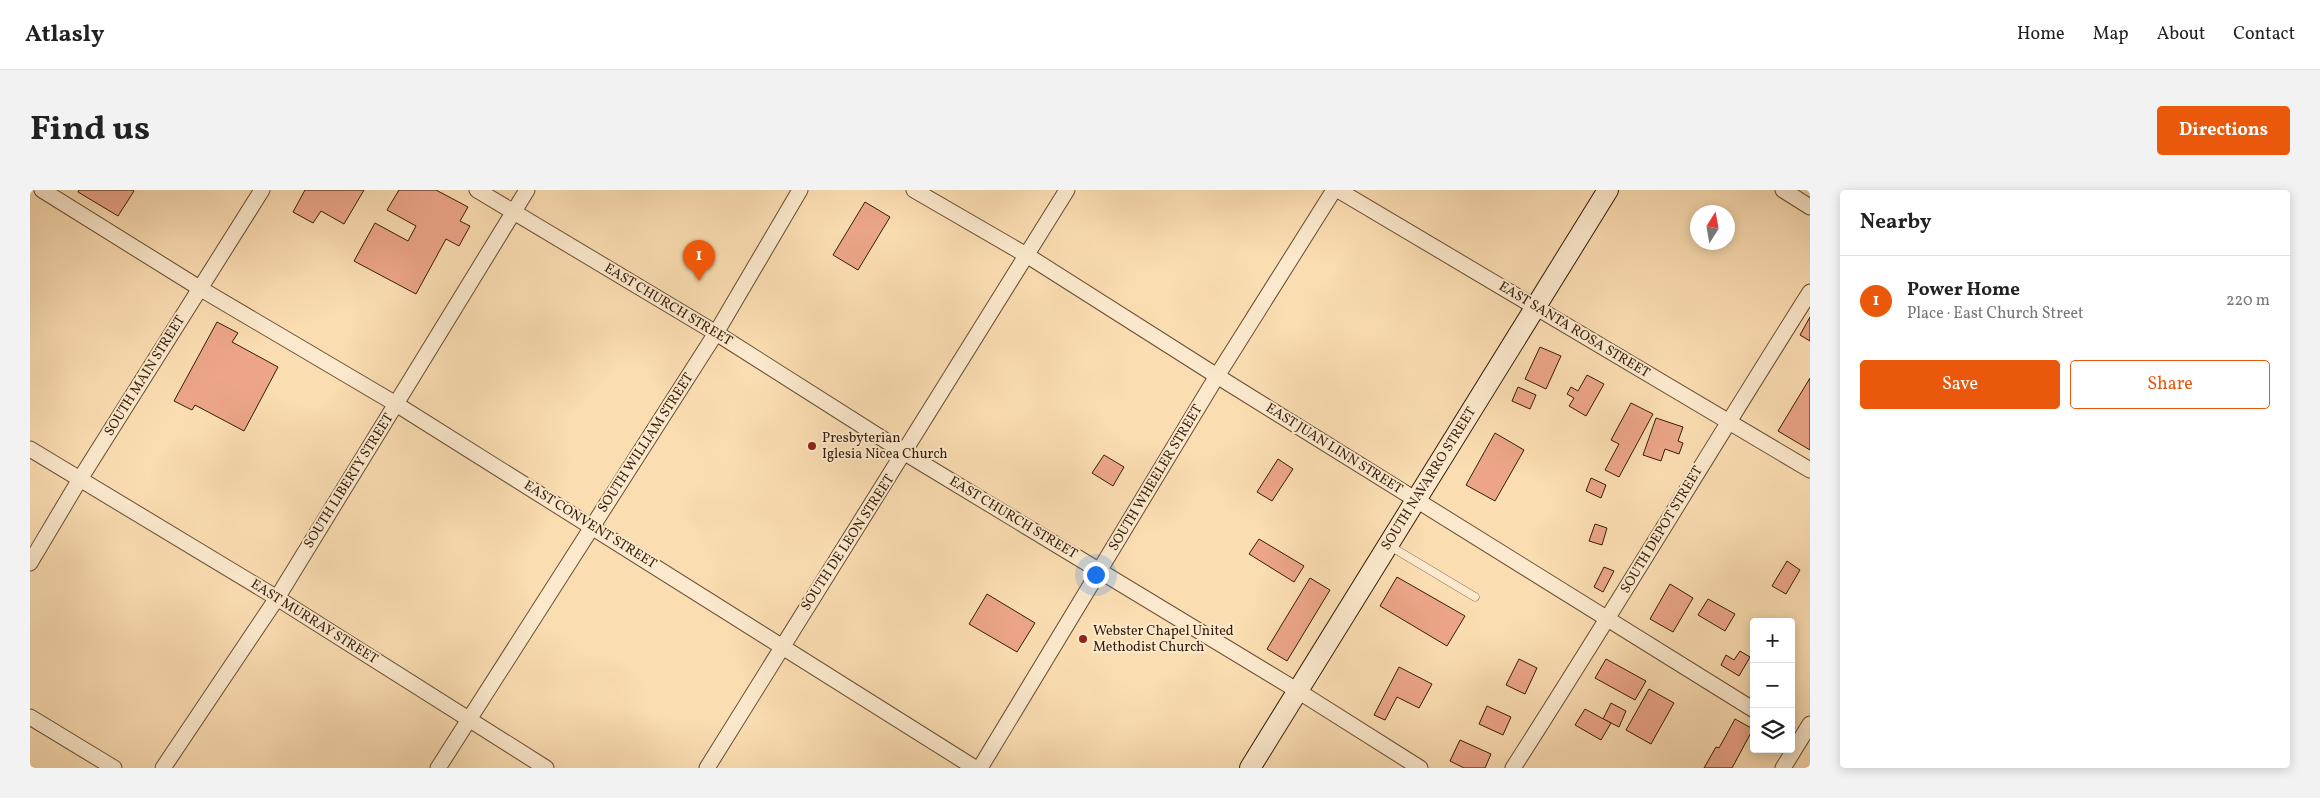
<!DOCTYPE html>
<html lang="en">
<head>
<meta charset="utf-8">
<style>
  body { margin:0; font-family:Vollkorn,serif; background:#f2f2f2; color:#222 }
  .controls { position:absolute; right:15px; bottom:15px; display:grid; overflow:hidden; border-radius:5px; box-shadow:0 2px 12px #0003 }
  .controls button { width:45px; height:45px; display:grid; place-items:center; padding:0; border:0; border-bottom:1px solid #e0e0e0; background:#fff; color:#222; font:25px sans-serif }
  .compass { position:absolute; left:1660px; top:15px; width:45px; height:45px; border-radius:50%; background:#fff; box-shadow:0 2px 12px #0003; rotate:11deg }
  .you { position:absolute; left:1065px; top:384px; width:18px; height:18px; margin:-12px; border:4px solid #fff; border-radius:50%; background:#1a73e8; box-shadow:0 0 0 8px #1a73e833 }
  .badge { display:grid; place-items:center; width:32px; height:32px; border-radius:50%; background:#ea580c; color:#fff; font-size:16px; font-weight:700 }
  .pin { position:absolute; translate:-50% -41px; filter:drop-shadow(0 1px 2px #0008) }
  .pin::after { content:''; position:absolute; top:26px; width:18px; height:15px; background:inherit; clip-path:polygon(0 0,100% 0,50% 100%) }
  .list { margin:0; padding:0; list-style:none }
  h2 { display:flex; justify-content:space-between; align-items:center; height:65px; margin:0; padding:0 20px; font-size:21px }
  h2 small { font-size:16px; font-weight:400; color:#767676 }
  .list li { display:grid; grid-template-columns:32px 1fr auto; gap:15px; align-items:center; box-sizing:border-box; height:90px; padding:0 20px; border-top:1px solid #e0e0e0 }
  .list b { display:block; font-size:19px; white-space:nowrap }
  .list p { margin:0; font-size:16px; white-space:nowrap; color:#767676 }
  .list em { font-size:16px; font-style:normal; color:#767676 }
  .actions { display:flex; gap:10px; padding:15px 20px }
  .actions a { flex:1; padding:11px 0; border:1px solid #ea580c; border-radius:5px; text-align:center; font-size:18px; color:#ea580c }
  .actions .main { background:#ea580c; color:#fff }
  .icon { flex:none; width:28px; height:28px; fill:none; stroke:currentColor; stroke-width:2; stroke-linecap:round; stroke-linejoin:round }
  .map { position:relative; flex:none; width:1780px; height:578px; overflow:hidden; border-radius:5px }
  header { display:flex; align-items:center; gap:30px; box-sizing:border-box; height:70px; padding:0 25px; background:#fff; border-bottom:1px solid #e0e0e0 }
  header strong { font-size:24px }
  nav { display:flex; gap:28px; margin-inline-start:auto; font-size:18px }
  .intro { display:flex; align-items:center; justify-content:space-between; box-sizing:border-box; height:120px; padding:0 30px }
  h1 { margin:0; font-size:35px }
  .button { padding:12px 22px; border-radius:5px; background:#ea580c; color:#fff; font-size:18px; font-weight:700 }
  main { display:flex; gap:30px; padding:0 30px }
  aside { flex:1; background:#fff; border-radius:5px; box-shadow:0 2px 12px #0003 }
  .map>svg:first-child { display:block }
  .building { fill:#eca588; stroke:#351c08 }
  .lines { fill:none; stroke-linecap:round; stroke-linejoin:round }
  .lane-casing { stroke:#664c32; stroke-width:9 }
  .street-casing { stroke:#664c32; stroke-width:17 }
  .secondary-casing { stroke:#351c08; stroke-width:22 }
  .lane { stroke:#fce9cd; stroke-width:8 }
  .street { stroke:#fce9cd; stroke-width:15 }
  .secondary { stroke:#fce9cd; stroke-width:20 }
  .poi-dot { fill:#8f2418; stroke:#fce9cd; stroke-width:2 }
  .labels { text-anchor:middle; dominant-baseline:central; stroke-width:4; stroke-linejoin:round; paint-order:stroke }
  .street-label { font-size:14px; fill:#351c08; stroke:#fce9cd }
  .poi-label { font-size:14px; fill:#351c08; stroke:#fce9cd; text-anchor:start }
</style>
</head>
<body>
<header>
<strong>Atlasly</strong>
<nav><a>Home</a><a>Map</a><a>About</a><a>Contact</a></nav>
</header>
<div class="intro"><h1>Find us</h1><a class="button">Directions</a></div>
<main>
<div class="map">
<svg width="1780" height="578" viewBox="0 0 1780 578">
  <rect width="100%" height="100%" fill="#fbddb2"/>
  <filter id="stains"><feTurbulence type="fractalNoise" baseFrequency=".004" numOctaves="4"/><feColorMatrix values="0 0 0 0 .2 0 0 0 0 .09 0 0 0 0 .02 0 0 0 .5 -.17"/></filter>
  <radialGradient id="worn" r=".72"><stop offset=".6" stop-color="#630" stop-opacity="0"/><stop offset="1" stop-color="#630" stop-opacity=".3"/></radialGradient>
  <g class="building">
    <polygon points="49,0 102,0 104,1 88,26 48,2"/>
    <polygon points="275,0 334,0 314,34 291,21 283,33 263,22"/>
    <polygon points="369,0 406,0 438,17 430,31 440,36 429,56 416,49 386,104 324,71 345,33 378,51 386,36 357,20"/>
    <polygon points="835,12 860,27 828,80 803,65"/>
    <polygon points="1780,127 1780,151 1770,145"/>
    <polygon points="187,132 208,143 202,152 248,177 214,241 165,215 162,220 144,211"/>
    <polygon points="1510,157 1531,166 1516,199 1495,189"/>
    <polygon points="1557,185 1574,194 1556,226 1539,216 1544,208 1537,204 1541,197 1548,201"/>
    <polygon points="1780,188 1780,260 1748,241"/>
    <polygon points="1488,197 1506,205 1500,219 1482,211"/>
    <polygon points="1601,213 1623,224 1589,287 1575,280 1589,254 1581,250"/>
    <polygon points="1626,228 1653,237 1648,251 1653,253 1649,264 1635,259 1631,271 1613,265"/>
    <polygon points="1465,243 1494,260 1465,311 1436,295"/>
    <polygon points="1074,265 1094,277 1083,296 1062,283"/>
    <polygon points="1248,269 1263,279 1242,311 1227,302"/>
    <polygon points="1561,288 1576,295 1571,308 1556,301"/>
    <polygon points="1565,334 1577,338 1572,355 1559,351"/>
    <polygon points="1229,349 1274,376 1264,392 1219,364"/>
    <polygon points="1757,371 1770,380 1756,404 1742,396"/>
    <polygon points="1574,377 1584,381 1573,402 1564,397"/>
    <polygon points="1367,387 1435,426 1417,456 1350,416"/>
    <polygon points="1280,388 1300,400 1257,471 1237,459"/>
    <polygon points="1640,394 1663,408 1643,442 1620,429"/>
    <polygon points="957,404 1005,433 987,462 939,434"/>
    <polygon points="1678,409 1705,424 1695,441 1668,425"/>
    <polygon points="1710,461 1720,467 1709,486 1691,475 1696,465 1704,470"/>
    <polygon points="1489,469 1507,478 1495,504 1476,495"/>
    <polygon points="1576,469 1616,491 1605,510 1565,488"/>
    <polygon points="1369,477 1402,494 1389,518 1367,507 1355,530 1344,525"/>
    <polygon points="1619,499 1644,513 1621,554 1596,540"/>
    <polygon points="1581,513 1596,521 1589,537 1573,529"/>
    <polygon points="1457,516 1481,527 1473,545 1449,534"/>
    <polygon points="1555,519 1581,533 1571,550 1545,535"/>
    <polygon points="1705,529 1723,539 1702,578 1674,578 1686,557 1689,558"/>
    <polygon points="1430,550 1461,564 1455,578 1434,578 1420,571"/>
  </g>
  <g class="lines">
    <defs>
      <polyline id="lane" points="1360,356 1445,407"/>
      <g id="street">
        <polyline points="12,0 171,99 366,214 945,578"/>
        <polyline points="447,0 686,143 875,263 1268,501 1390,578"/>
        <polyline points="884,0 998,66 1187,186 1724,520"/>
        <polyline points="1308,0 1780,280"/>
        <polyline points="1753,0 1780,17"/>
        <polyline points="0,259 247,408 516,578"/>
        <polyline points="0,373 50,289 232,0"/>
        <polyline points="0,527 84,578"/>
        <polyline points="133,578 247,408 497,0"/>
        <polyline points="408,578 686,143 770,0"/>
        <polyline points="677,578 1037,0"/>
        <polyline points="950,578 1187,186 1304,0"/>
        <path d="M1483 578C1584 421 1680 260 1780 102"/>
        <polyline points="1753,578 1780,534"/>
      </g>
      <polyline id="secondary" points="1220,578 1578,0"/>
    </defs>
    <use href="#lane" class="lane-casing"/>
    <use href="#street" class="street-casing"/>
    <use href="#secondary" class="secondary-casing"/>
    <use href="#lane" class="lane"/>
    <use href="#street" class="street"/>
    <use href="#secondary" class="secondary"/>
  </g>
  <g class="poi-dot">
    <circle cx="782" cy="256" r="5"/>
    <circle cx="1053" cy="449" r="5"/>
  </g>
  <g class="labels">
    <g class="street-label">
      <text transform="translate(638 115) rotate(31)">EAST CHURCH STREET</text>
      <text transform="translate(1544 140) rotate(31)">EAST SANTA ROSA STREET</text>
      <text transform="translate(115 186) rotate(-58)">SOUTH MAIN STREET</text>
      <text transform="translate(616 253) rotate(-57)">SOUTH WILLIAM STREET</text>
      <text transform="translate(1304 259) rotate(32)">EAST JUAN LINN STREET</text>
      <text transform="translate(1126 288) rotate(-59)">SOUTH WHEELER STREET</text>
      <text transform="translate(1399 289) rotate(-58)">SOUTH NAVARRO STREET</text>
      <text transform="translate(319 291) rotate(-58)">SOUTH LIBERTY STREET</text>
      <text transform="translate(983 328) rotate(31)">EAST CHURCH STREET</text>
      <text transform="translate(560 335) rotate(32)">EAST CONVENT STREET</text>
      <text transform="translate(1632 340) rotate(-59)">SOUTH DEPOT STREET</text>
      <text transform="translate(818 353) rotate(-57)">SOUTH DE LEON STREET</text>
      <text transform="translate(284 432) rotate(32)">EAST MURRAY STREET</text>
    </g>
    <g class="poi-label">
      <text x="792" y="248">Presbyterian<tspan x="792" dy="16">Iglesia Nicea Church</tspan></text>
      <text x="1063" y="441">Webster Chapel United<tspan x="1063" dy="16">Methodist Church</tspan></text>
    </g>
  </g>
  <rect width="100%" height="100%" filter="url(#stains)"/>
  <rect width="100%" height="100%" fill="url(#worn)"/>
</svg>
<div class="controls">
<button>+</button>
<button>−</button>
<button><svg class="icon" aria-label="layers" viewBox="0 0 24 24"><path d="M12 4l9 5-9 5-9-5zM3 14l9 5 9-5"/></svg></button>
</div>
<svg class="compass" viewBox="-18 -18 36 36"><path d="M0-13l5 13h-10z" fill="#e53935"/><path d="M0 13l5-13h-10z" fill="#767676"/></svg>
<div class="you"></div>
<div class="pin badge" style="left:669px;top:91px">1</div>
</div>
<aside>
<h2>Nearby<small></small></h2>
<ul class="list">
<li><span class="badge">1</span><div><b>Power Home</b><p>Place · East Church Street</p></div><em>220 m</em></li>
</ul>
<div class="actions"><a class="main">Save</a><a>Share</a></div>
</aside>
</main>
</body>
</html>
